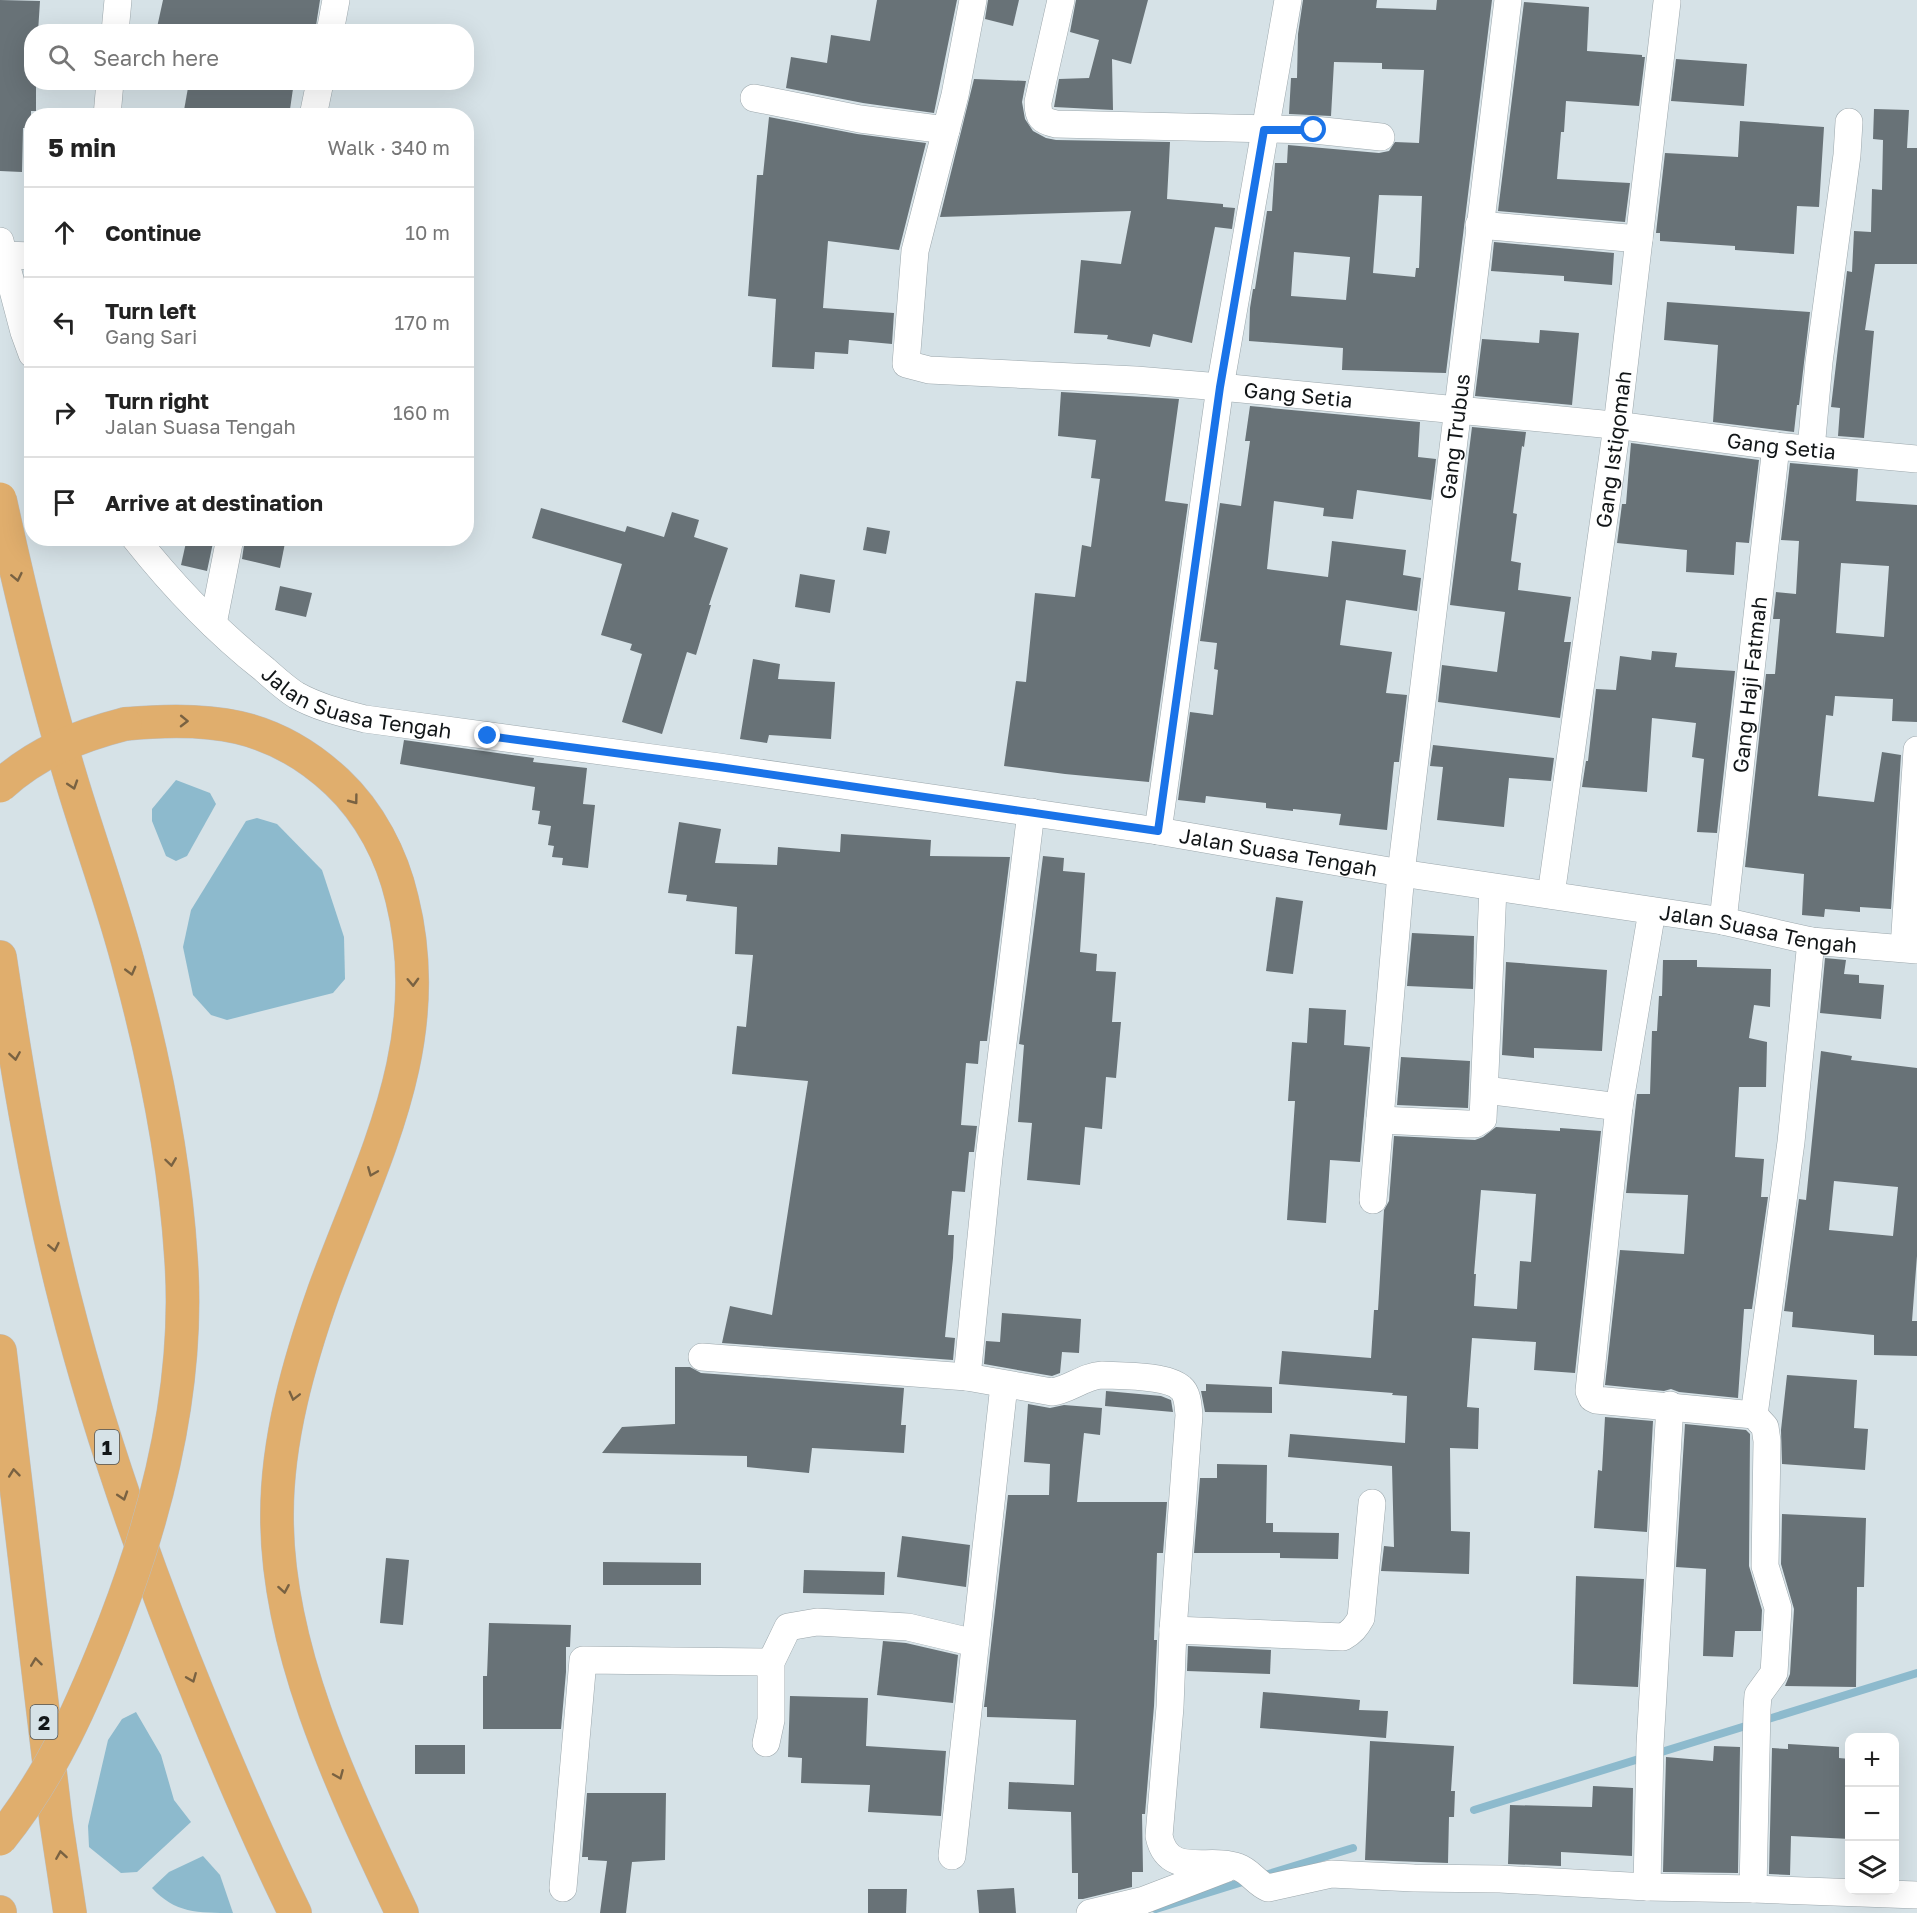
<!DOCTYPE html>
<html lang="en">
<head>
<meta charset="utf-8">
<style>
  body { margin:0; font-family:"Golos Text",sans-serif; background:#f6f6f6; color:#222 }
  .controls { position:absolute; right:18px; bottom:18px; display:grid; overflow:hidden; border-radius:12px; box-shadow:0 6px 24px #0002 }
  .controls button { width:54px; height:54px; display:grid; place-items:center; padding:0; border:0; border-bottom:2px solid #e0e0e0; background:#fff; color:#222; font:30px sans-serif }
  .stop { position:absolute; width:18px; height:18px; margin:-14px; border:4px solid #1a73e8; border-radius:50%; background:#fff }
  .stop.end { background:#1a73e8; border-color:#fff; box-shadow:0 2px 6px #0008 }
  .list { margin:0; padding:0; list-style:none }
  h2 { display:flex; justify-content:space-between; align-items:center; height:78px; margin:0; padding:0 24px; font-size:26px }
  h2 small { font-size:20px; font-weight:400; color:#767676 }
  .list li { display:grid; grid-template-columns:39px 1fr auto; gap:18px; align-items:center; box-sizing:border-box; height:90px; padding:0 24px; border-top:2px solid #e0e0e0 }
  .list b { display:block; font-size:22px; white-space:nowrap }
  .list p { margin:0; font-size:20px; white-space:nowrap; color:#767676 }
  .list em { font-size:20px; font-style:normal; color:#767676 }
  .icon { flex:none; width:33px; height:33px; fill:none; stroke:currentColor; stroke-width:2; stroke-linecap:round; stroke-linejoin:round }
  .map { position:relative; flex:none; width:1917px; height:1913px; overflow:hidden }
  .search { position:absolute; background:#fff; box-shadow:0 6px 24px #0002; left:24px; top:24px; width:450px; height:66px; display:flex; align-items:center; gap:15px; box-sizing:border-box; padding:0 21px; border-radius:24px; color:#767676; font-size:22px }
  .panel { position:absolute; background:#fff; box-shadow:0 6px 24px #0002; left:24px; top:108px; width:450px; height:438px; border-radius:24px }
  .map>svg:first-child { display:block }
  .water { fill:#8dbacd }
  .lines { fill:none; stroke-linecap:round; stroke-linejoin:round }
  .stream { stroke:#8dbacd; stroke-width:8 }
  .building { fill:#687277; fill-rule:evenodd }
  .minor-casing { stroke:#9ca7ac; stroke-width:28 }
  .motorway-casing { stroke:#bdbebe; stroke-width:34 }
  .minor { stroke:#fff; stroke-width:27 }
  .motorway { stroke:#e0ae6d; stroke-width:33 }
  .motorway-bridge-casing { stroke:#bdbebe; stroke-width:34; stroke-linecap:butt }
  .motorway-bridge { stroke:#e0ae6d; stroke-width:33 }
  .oneway { stroke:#796242 }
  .route { stroke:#1a73e8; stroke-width:8 }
  .labels { text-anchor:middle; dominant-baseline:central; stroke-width:4.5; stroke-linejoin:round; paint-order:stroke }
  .shield { fill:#d6e2e7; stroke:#4d5356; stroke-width:1.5 }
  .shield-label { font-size:20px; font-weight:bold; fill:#121618 }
  .street-label { font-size:21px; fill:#121618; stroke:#d6e2e7 }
</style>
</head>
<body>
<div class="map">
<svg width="1917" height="1913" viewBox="0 0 1917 1913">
  <rect width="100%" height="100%" fill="#d6e2e7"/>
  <g class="water">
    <polygon points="176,780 210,793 216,804 187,856 176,861 166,856 152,821 152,809"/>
    <polygon points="257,818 277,824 322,870 344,937 345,979 333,993 227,1020 211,1015 193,995 183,947 191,910 246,821"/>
    <polygon points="136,1712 161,1755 174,1800 191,1822 137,1872 121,1873 89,1847 88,1826 108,1740 122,1719"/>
    <path d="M203 1856 220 1875 233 1913C197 1913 175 1913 152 1888L169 1872Z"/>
  </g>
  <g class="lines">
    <g class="stream">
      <polyline points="1474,1810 1917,1673"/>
      <polyline points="1262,1876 1353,1848"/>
      <polyline points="1156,1909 1249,1880"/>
    </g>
  </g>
  <g class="building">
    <polygon points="0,0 40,1 38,32 32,32 32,83 36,83 36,111 31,111 31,128 23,128 22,172 0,171"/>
    <polygon points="163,0 320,0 315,32 156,32"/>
    <polygon points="877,0 957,0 934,113 863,103 786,88 791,57 827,63 831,35 870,41"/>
    <polygon points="988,0 1019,0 1013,26 985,19"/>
    <polygon points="1076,0 1148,0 1131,64 1112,59 1113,110 1054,107 1059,79 1089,78 1099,40 1070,32"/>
    <path d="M1303 0H1377L1376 8 1436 10 1437 0H1492L1446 373 1342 370 1343 348 1249 341 1250 308 1253 289H1255L1267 211H1272L1275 163H1287L1288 145 1379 153 1389 151 1395 142 1419 143 1424 70 1382 69V63L1334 62 1331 116 1289 114 1291 78H1297L1298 34ZM1379 195 1422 196 1419 268H1416L1415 277 1373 273ZM1294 252 1350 257 1346 300 1291 296Z"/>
    <polygon points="1524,2 1589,7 1587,51 1642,55 1642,57 1645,57 1639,106 1566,101 1564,132 1561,132 1557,179 1630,183 1625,222 1498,211"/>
    <polygon points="1676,59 1747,64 1744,106 1671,101"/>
    <polygon points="974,79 1026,81 1022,102 1025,119 1033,131 1046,138 1056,140 1170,142 1167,199 1223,204 1223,207 1235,208 1232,229 1215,227 1192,343 1153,334 1150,347 1107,339 1108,335 1074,333 1081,260 1121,264 1131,211 940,217"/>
    <polygon points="189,82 294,82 289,116 183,116"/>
    <polygon points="1874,109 1909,110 1907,148 1917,148 1917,264 1875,264 1865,330 1874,331 1864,438 1838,436 1840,408 1831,407 1847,271 1852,272 1854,231 1871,232 1872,189 1882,190 1883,140 1873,139"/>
    <polygon points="769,117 857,134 926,143 899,250 828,241 823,308 894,313 892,344 849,340 848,354 815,352 814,369 772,367 776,299 748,296 757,175 763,175"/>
    <polygon points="1740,121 1824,127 1819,207 1797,206 1794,254 1735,250 1735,246 1660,241 1660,233 1656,233 1665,153 1738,157"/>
    <polygon points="1494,242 1614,253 1612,285 1564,281 1564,276 1491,271"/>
    <polygon points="1667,302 1810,312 1799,405 1797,405 1794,432 1713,422 1718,345 1664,340"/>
    <polygon points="1540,330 1579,333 1572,405 1475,396 1482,339 1539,343"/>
    <polygon points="1061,392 1179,399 1165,501 1188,504 1149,782 1065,774 1004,766 1016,681 1026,682 1035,593 1075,597 1082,545 1091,547 1100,479 1091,478 1096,440 1058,436"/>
    <polygon points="1250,406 1420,422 1418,457 1436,459 1431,500 1357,490 1353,519 1323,516 1324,508 1274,501 1267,569 1328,577 1332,541 1406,550 1403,575 1421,578 1417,611 1346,600 1340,645 1392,652 1386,693 1407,695 1399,762 1394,762 1387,830 1339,825 1341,814 1293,809 1293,811 1266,808 1266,803 1206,796 1205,803 1178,800 1190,712 1213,715 1218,670 1214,669 1217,643 1200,641 1220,503 1241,506 1250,441 1245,441"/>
    <polygon points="1472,427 1526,432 1524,447 1522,446 1513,513 1517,514 1511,561 1521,563 1518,590 1571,597 1564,642 1571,642 1560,718 1438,702 1442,665 1497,672 1505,612 1450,605"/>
    <polygon points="1631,443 1759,460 1749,543 1736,542 1734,575 1686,572 1687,550 1617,543 1622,504 1626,504"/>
    <path d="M1790 463 1858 469 1856 501 1917 505V722L1892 721 1893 699 1835 696 1833 716 1826 715 1818 796 1874 802 1882 752 1901 755 1891 909 1860 907V912L1825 909 1824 917 1802 915 1804 874 1745 867 1766 674H1775L1780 619H1773L1776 592 1796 594 1799 541 1781 540ZM1841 563 1889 566 1884 637 1836 633Z"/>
    <polygon points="541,508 625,532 627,526 664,537 672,512 699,520 694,537 728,548 709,605 711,605 696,655 687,652 662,734 622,722 642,654 630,650 632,644 601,635 622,564 532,538"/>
    <polygon points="867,527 890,531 886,554 863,550"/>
    <polygon points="187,538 214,538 207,571 181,565"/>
    <polygon points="245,538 286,538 280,568 242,559"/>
    <polygon points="800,574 835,580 830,613 795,607"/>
    <polygon points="280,586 312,593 306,617 275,610"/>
    <polygon points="1652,651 1677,653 1675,667 1735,671 1717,833 1697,832 1704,759 1692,757 1696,723 1652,718 1647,792 1582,787 1586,761 1588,761 1596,689 1616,690 1620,656 1651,660"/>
    <polygon points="753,659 780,664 778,679 835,682 831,739 769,735 767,743 740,739"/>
    <polygon points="404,740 534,758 533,762 587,768 583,804 595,805 588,868 562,865 563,858 552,857 554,846 548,845 551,826 538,824 540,811 532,810 535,787 400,764"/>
    <polygon points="1433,745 1554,758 1551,781 1509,778 1504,827 1437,820 1443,767 1430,766"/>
    <polygon points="679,822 721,829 715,863 777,865 778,847 840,852 841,834 931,840 930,856 1010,857 987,1041 980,1041 978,1064 966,1063 961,1125 977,1126 974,1152 969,1152 965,1192 952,1191 948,1235 954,1235 953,1258 945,1337 955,1338 953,1360 722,1343 730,1306 772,1315 808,1081 732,1074 737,1026 746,1027 753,955 735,954 737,907 686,901 687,895 668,893"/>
    <polygon points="1043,856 1064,858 1063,871 1085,873 1080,952 1097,954 1096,971 1116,972 1112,1022 1121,1022 1116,1078 1106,1077 1102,1129 1085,1127 1080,1185 1027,1180 1032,1123 1018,1122 1024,1045 1019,1044"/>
    <polygon points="1276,897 1303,901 1293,974 1266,971"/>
    <polygon points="1412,933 1474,936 1473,989 1407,986"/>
    <polygon points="1825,958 1846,960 1844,974 1859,975 1859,983 1884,985 1881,1019 1820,1013"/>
    <polygon points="1663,960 1697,960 1697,967 1771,969 1770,1007 1754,1005 1749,1038 1767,1042 1766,1087 1739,1087 1735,1157 1764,1159 1761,1197 1768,1197 1752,1309 1744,1309 1738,1398 1679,1392 1671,1389 1664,1391 1605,1385 1620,1250 1684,1254 1688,1195 1626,1193 1637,1094 1650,1094 1652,1031 1657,1031 1659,996 1662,996"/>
    <polygon points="1506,962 1607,970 1602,1051 1534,1048 1534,1058 1502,1055"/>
    <polygon points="1309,1008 1346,1010 1344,1045 1370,1047 1360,1162 1330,1160 1326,1223 1287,1220 1295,1101 1288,1101 1292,1042 1307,1043"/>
    <path d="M1821 1051 1852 1056 1851 1060 1917 1068V1256L1912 1321H1917V1356L1874 1355V1335L1792 1327 1793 1312 1784 1311 1799 1199 1806 1200ZM1834 1181 1898 1187 1893 1236 1829 1230Z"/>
    <polygon points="1401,1057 1470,1061 1468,1108 1397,1105"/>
    <path d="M1496 1127 1560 1131V1128L1601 1131 1575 1373 1534 1370 1536 1342 1472 1338 1467 1407 1479 1408 1478 1449 1450 1448 1451 1531 1470 1532 1469 1574 1381 1571 1384 1546 1394 1547 1392 1466 1288 1457 1290 1434 1405 1443 1407 1396 1392 1395 1393 1393 1279 1384 1282 1351 1371 1358 1374 1310H1378L1384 1210 1389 1201 1394 1136 1475 1140 1483 1137ZM1481 1190 1536 1194 1531 1262 1520 1261 1517 1309 1474 1306 1476 1274H1474Z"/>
    <polygon points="1002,1313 1081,1319 1079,1353 1062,1352 1060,1373 1052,1376 984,1364 986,1341 1000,1342"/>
    <polygon points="675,1367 690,1367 701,1373 904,1388 901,1425 906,1425 904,1453 812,1448 809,1473 747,1467 747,1456 602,1453 622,1427 675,1424"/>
    <polygon points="1787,1375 1857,1380 1854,1428 1868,1429 1865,1470 1782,1464 1781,1430"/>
    <polygon points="1206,1384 1272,1387 1272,1413 1205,1412 1201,1391 1206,1391"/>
    <polygon points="1106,1391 1161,1396 1171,1400 1173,1412 1105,1406"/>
    <polygon points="1028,1404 1050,1408 1064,1405 1102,1408 1100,1435 1084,1433 1077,1502 1167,1502 1163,1553 1157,1553 1154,1640 1157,1640 1154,1706 1145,1814 1142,1814 1143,1872 1132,1872 1132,1887 1083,1899 1078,1899 1078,1873 1072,1873 1071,1812 1008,1809 1009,1782 1074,1785 1076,1720 987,1717 987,1707 984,1707 1008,1495 1049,1495 1050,1464 1024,1462"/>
    <polygon points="1605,1417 1653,1421 1647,1532 1594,1528 1598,1470 1602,1471"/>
    <polygon points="1685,1424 1746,1430 1750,1434 1749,1566 1762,1610 1761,1631 1735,1631 1733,1657 1703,1656 1706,1569 1676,1567"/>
    <polygon points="1217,1464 1267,1465 1266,1523 1273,1523 1273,1532 1339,1533 1338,1559 1280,1558 1280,1553 1194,1553 1200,1478 1217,1478"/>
    <polygon points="1782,1514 1866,1518 1864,1587 1857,1587 1856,1687 1785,1686 1790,1674 1794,1609 1781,1564"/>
    <polygon points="902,1536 970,1545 966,1587 897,1577"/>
    <polygon points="386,1558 409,1560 403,1625 380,1623"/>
    <polygon points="603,1562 701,1563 701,1585 603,1585"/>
    <polygon points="804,1570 885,1572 884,1595 803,1593"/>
    <polygon points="1576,1576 1644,1579 1638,1687 1573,1684"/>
    <polygon points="489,1623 571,1625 570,1647 566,1647 566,1672 561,1729 483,1729 483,1676 487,1676"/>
    <polygon points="883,1641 906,1643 958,1655 953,1703 877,1695"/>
    <polygon points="1188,1646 1271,1650 1270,1674 1187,1671"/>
    <polygon points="1263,1692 1360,1700 1359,1710 1388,1711 1386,1738 1260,1728"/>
    <polygon points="790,1696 868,1698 866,1746 946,1751 941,1816 868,1812 870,1785 801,1783 802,1758 788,1757"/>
    <polygon points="1370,1741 1454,1746 1451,1791 1455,1791 1454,1817 1449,1817 1448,1863 1365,1860"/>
    <polygon points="1788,1744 1839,1747 1839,1758 1850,1759 1850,1839 1791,1836 1790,1875 1769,1874 1772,1748 1788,1749"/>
    <rect x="415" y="1745" width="50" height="29"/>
    <polygon points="1714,1746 1740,1747 1738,1873 1663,1872 1666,1757 1713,1761"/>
    <polygon points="1593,1786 1633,1788 1632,1856 1561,1852 1561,1866 1508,1864 1510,1805 1592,1807"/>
    <polygon points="587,1793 666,1793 665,1860 632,1862 626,1913 600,1913 607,1861 588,1860 588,1857 582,1857"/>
    <polygon points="1014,1888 1016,1913 979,1913 977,1890"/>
    <polygon points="868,1889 907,1889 906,1913 868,1913"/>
  </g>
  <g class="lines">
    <defs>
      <g id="minor">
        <path id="s1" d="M973 0 955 95 915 251 906 364 929 370 1136 380 1220 387 1623 426 1776 446 1917 459"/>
        <path d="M1061 0 1038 102C1038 117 1041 121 1056 124L1314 130 1381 137"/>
        <polyline points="115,32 118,0"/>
        <polyline points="330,32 336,0"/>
        <polyline points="754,98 860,119 946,130"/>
        <polyline points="107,116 110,82"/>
        <polyline points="313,116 320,82"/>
        <polyline points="1479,225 1639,239"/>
        <polyline points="0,241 24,332 32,354"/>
        <polyline points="4,255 32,256"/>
        <polyline points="1811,449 1819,362 1847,155 1849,122"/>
        <path id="s2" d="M135 538C173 586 216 631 264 669 274 678 285 688 296 695 317 707 342 713 365 719L719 767 1158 831 1401 873 1723 921 1811 941 1917 950"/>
        <polyline points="213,624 230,538"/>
        <path d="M1031 812 989 1158 967 1377 1052 1392C1069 1390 1084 1376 1102 1375 1122 1376 1167 1375 1181 1388 1188 1394 1188 1406 1189 1415L1173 1630 1170 1707 1159 1836C1168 1879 1209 1856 1238 1867 1250 1871 1256 1883 1268 1888L1331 1874 1414 1878 1500 1879 1647 1887 1753 1889 1917 1895"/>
        <polyline points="1158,831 1220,387 1288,0"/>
        <path id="s3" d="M1551 895 1617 426 1667 2"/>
        <polyline points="1652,911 1619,1107 1589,1391 1592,1398 1596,1400 1754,1415 1765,1427 1767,1441 1765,1566 1778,1608 1774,1673 1758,1695 1757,1709 1753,1889"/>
        <path id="s4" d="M1723 921 1776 446"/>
        <polyline points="1904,948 1917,750"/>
        <polyline points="1485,1090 1619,1107"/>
        <polyline points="1380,1120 1467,1124 1475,1124 1483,1119 1493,888"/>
        <path id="s5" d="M1373 1200 1401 873 1508 0"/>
        <polyline points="702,1357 967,1377"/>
        <polyline points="1754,1415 1791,1142 1811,941"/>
        <path d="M1173 1630 1343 1637C1352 1632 1356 1627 1361 1618L1372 1503"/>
        <polyline points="766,1743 771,1720 771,1662 788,1627 817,1622 908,1627 975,1643"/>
        <polyline points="952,1856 1004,1385"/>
        <polyline points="1647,1887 1650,1745 1670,1405"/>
        <polyline points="563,1888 583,1660 771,1662"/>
        <polyline points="1090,1913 1144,1900 1225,1869"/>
      </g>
      <g id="motorway">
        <path d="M125 724C209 716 273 722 337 782 370 813 392 856 402 899 438 1043 372 1160 324 1291 299 1362 277 1439 277 1514 276 1651 345 1792 402 1913"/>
        <path d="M0 957C17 1071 36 1186 65 1299 100 1437 147 1569 201 1701 230 1772 261 1844 295 1913"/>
        <polyline points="0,1351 56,1821 70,1913"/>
        <polyline points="0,1912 0,1913"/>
      </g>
    </defs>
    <use href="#minor" class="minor-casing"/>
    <use href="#motorway" class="motorway-casing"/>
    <use href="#minor" class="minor"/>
    <use href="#motorway" class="motorway"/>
    <defs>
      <g id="motorway-bridge">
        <path d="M0 499C20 591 42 682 69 772 89 840 114 906 131 974 156 1067 175 1162 181 1258 190 1382 159 1508 115 1622 85 1699 52 1775 0 1839"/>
        <path d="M0 786C36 753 78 736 125 724"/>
      </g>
    </defs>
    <use href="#motorway-bridge" class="motorway-bridge-casing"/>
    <use href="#motorway-bridge" class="motorway-bridge"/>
  </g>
  <defs><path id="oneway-chevron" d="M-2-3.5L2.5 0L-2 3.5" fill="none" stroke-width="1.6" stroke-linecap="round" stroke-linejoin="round" transform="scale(1.5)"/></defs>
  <g class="oneway">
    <use href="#oneway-chevron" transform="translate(17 577) rotate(78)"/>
    <use href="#oneway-chevron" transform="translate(184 721) rotate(1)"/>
    <use href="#oneway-chevron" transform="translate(73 785) rotate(72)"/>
    <use href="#oneway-chevron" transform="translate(354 800) rotate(53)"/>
    <use href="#oneway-chevron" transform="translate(131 971) rotate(75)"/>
    <use href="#oneway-chevron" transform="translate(413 982) rotate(88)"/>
    <use href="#oneway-chevron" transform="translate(15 1056) rotate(81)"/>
    <use href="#oneway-chevron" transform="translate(171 1162) rotate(82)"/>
    <use href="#oneway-chevron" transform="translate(372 1172) rotate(112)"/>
    <use href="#oneway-chevron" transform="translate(54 1247) rotate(78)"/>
    <use href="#oneway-chevron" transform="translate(294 1396) rotate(104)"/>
    <use href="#oneway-chevron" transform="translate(14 1473) rotate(-96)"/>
    <use href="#oneway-chevron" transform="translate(123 1496) rotate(72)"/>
    <use href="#oneway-chevron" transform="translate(284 1589) rotate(80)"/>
    <use href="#oneway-chevron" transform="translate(36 1662) rotate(-97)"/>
    <use href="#oneway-chevron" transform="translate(192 1678) rotate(68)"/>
    <use href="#oneway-chevron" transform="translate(339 1775) rotate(67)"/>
    <use href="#oneway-chevron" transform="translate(61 1855) rotate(-99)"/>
  </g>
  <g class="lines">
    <polyline class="route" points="488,736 719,767 1158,831 1220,387 1264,130 1314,130"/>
  </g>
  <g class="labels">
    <g class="shield">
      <rect x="95" y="1430" width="24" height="34" rx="4.5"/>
      <rect x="30.5" y="1705" width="27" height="34" rx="4.5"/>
    </g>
    <g class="shield-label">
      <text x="107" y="1447">1</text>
      <text x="44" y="1722">2</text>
    </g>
    <g class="street-label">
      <text stroke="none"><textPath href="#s1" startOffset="765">Gang Setia</textPath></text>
      <text stroke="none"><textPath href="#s5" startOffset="768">Gang Trubus</textPath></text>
      <text stroke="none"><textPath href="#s1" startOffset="1251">Gang Setia</textPath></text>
      <text stroke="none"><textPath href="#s3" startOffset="450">Gang Istiqomah</textPath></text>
      <text stroke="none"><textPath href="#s4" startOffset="238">Gang Haji Fatmah</textPath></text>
      <text stroke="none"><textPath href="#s2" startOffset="286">Jalan Suasa Tengah</textPath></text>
      <text stroke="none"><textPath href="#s2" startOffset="1222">Jalan Suasa Tengah</textPath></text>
      <text stroke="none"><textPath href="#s2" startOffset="1708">Jalan Suasa Tengah</textPath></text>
    </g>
  </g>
</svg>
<div class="controls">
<button>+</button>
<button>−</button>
<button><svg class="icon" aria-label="layers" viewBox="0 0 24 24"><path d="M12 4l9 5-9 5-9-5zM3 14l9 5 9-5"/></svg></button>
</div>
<div class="stop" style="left:1314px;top:130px"></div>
<div class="stop end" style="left:488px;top:736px"></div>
<div class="search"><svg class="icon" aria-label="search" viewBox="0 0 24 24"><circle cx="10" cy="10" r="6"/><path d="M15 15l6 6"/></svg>Search here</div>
<section class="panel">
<h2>5 min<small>Walk · 340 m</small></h2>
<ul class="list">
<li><svg class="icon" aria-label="ahead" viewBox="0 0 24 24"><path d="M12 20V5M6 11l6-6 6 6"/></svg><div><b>Continue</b></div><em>10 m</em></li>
<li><svg class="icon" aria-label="left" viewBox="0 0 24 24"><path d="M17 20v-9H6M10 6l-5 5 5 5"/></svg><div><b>Turn left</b><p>Gang Sari</p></div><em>170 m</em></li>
<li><svg class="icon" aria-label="right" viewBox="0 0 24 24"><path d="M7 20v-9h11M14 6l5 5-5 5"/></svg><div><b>Turn right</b><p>Jalan Suasa Tengah</p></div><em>160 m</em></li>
<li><svg class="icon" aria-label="arrive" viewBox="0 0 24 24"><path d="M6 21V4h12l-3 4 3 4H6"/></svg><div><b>Arrive at destination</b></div></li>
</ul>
</section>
</div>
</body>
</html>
